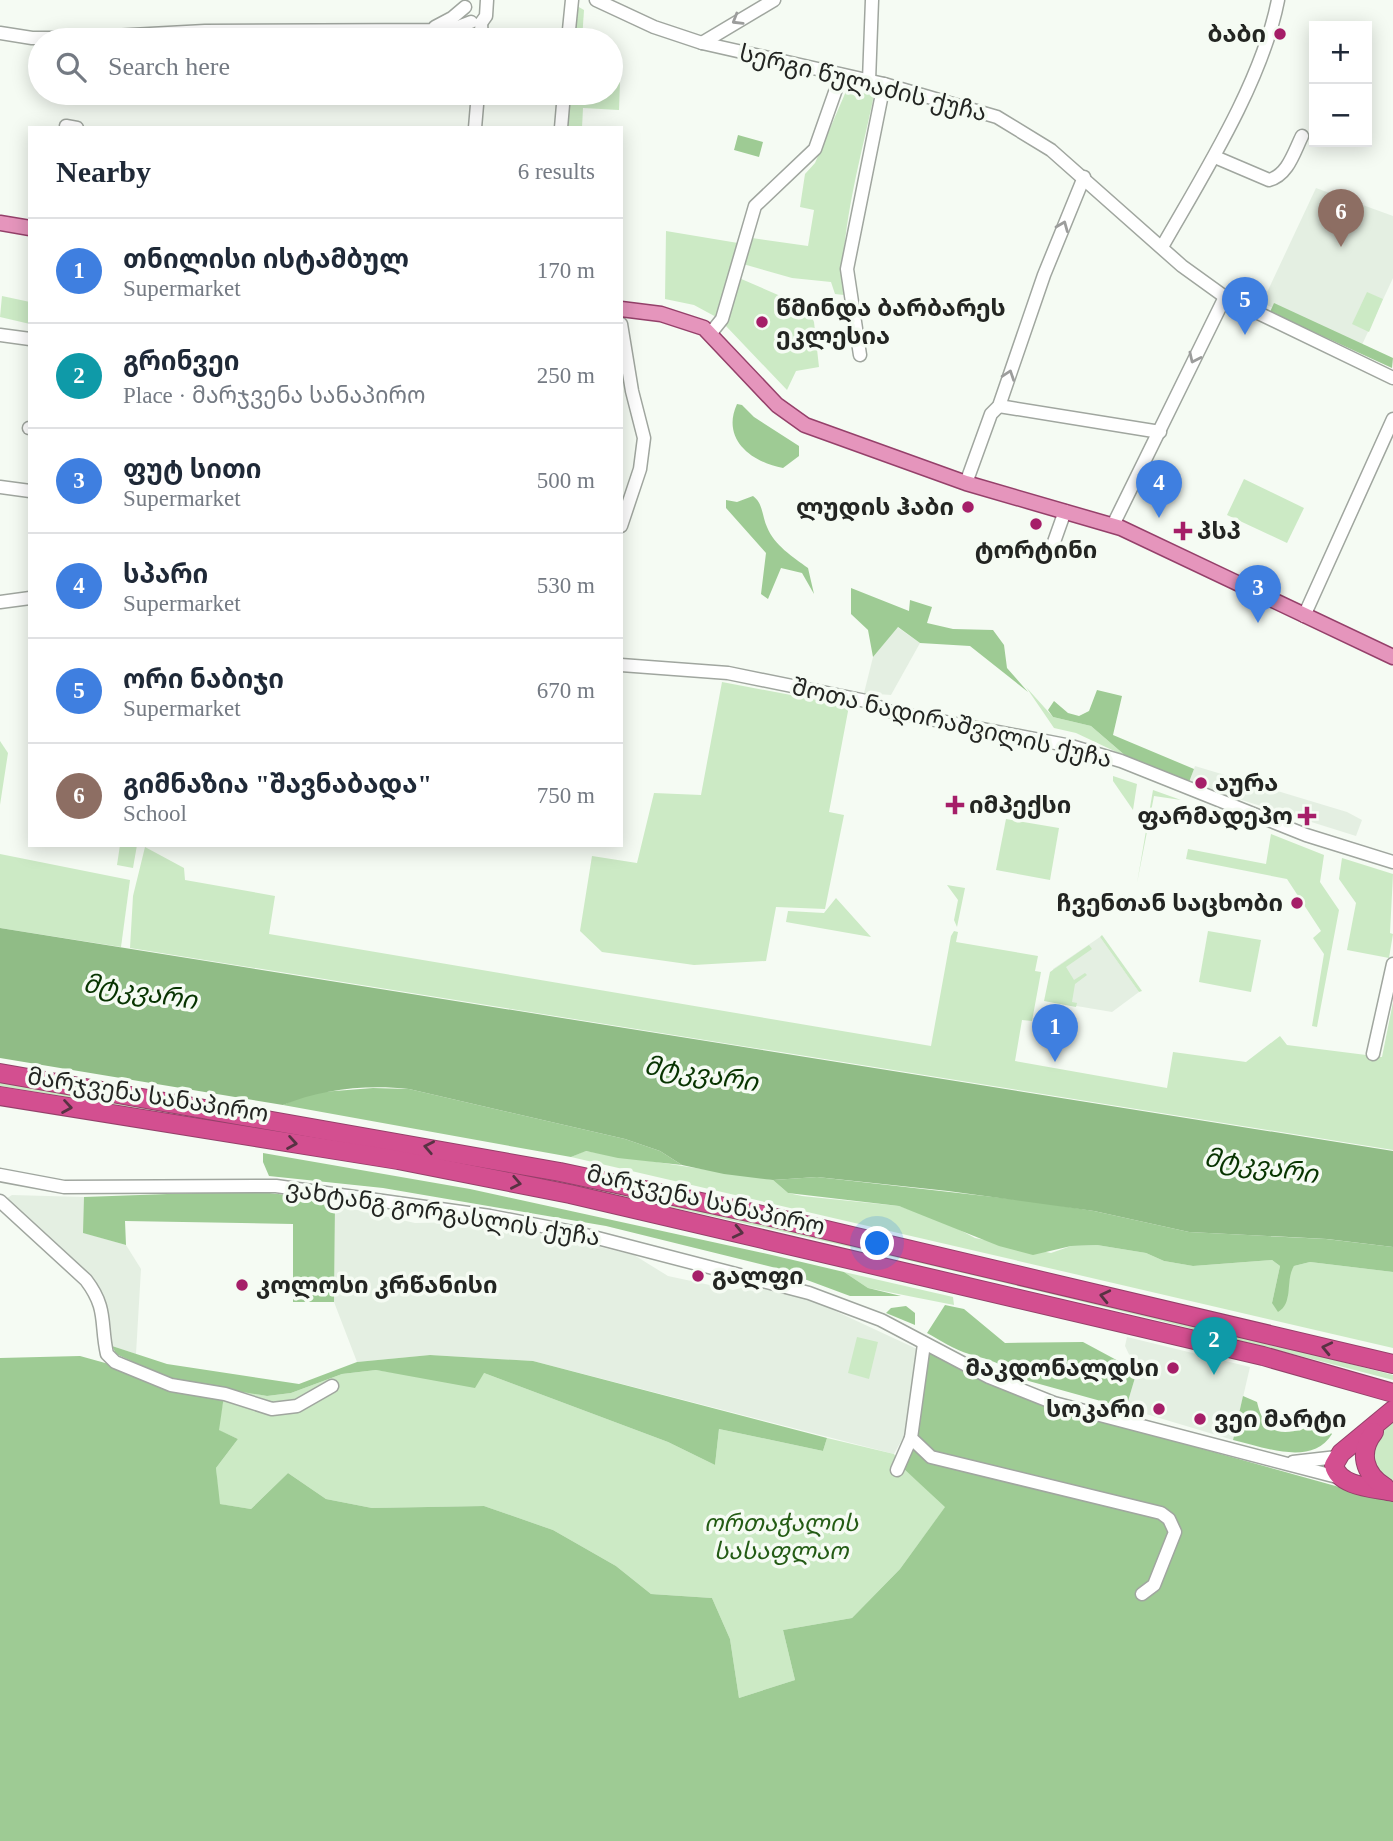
<!DOCTYPE html>
<html lang="en">
<head>
<meta charset="utf-8">
<style>
  body { margin:0; font-family:"Times New Roman","Noto Sans Georgian",serif; background:#f2f2f3; color:#1f2937 }
  .controls { position:absolute; right:21px; top:21px; display:grid; overflow:hidden; border-radius:0px; box-shadow:0 4px 18px #0003 }
  .controls button { width:63px; height:63px; display:grid; place-items:center; padding:0; border:0; border-bottom:2px solid #e0e1e3; background:#fff; color:#1f2937; font:35px sans-serif }
  .you { position:absolute; left:878px; top:1244px; width:24px; height:24px; margin:-18px; border:5px solid #fff; border-radius:50%; background:#1a73e8; box-shadow:0 0 0 10px #1a73e833 }
  .badge { display:grid; place-items:center; width:46px; height:46px; border-radius:50%; background:#a51e68; color:#fff; font-size:23px; font-weight:700 }
  .pin { position:absolute; translate:-50% -58px; filter:drop-shadow(0 2px 4px #0008) }
  .pin::after { content:''; position:absolute; top:37px; width:24px; height:21px; background:inherit; clip-path:polygon(0 0,100% 0,50% 100%) }
  .list { margin:0; padding:0; list-style:none }
  h2 { display:flex; justify-content:space-between; align-items:center; height:91px; margin:0; padding:0 28px; font-size:30px }
  h2 small { font-size:23px; font-weight:400; color:#747a83 }
  .list li { display:grid; grid-template-columns:46px 1fr auto; gap:21px; align-items:center; box-sizing:border-box; height:105px; padding:0 28px; border-top:2px solid #e0e1e3 }
  .list b { display:block; font-size:26px; white-space:nowrap }
  .list p { margin:0; font-size:23px; white-space:nowrap; color:#747a83 }
  .list em { font-size:23px; font-style:normal; color:#747a83 }
  .icon { flex:none; width:38px; height:38px; fill:none; stroke:currentColor; stroke-width:2; stroke-linecap:round; stroke-linejoin:round }
  .map { position:relative; flex:none; width:1393px; height:1841px; overflow:hidden }
  .search { position:absolute; background:#fff; box-shadow:0 4px 18px #0003; left:28px; top:28px; width:595px; height:77px; display:flex; align-items:center; gap:18px; box-sizing:border-box; padding:0 24px; border-radius:38px; color:#747a83; font-size:26px }
  .panel { position:absolute; background:#fff; box-shadow:0 4px 18px #0003; left:28px; top:126px; width:595px; height:721px; border-radius:0px }
  .map>svg:first-child { display:block }
  .built { fill:#e4efe2 }
  .green { fill:#cceac5 }
  .forest { fill:#9ecb94 }
  .water { fill:#90bc86 }
  .lines { fill:none; stroke-linecap:round; stroke-linejoin:round }
  .minor-casing { stroke:#a0a69f; stroke-width:15 }
  .major-casing { stroke:#95406a; stroke-width:17 }
  .highway-casing { stroke:#95406a; stroke-width:20 }
  .minor { stroke:#fff; stroke-width:12 }
  .major { stroke:#e595bc; stroke-width:14 }
  .highway { stroke:#d34f90; stroke-width:18 }
  .oneway { stroke:#9c9d9c }
  .oneway2 { stroke:#583243 }
  .poi-dot { fill:#a51e68; stroke:#f5fbf3; stroke-width:2.5 }
  .labels { text-anchor:middle; dominant-baseline:central; stroke-width:7; stroke-linejoin:round; paint-order:stroke }
  .poi-label { font-size:24px; font-weight:bold; fill:#232522; stroke:#f5fbf3; text-anchor:start }
  .street-label { font-size:24px; fill:#232522; stroke:#f5fbf3 }
  .park-label { font-size:24px; font-style:italic; fill:#235b14; stroke:#f5fbf3 }
  .water-label { font-size:26px; font-style:italic; fill:#073400; stroke:#f5fbf3 }
</style>
</head>
<body>
<div class="map">
<svg width="1393" height="1841" viewBox="0 0 1393 1841">
  <rect width="100%" height="100%" fill="#f5fbf3"/>
  <g class="built">
    <polygon points="1316,188 1393,216 1393,278 1361,347 1262,303"/>
    <polygon points="897,627 920,643 891,695 864,693 873,657"/>
    <polygon points="1195,766 1347,812 1362,820 1356,836 1194,785 1189,782"/>
    <polygon points="1100,937 1139,992 1112,1012 1047,1001 1053,969"/>
    <polygon points="12,1195 84,1197 84,1233 126,1245 141,1269 136,1354 112,1346 104,1298 85,1274 4,1200"/>
    <polygon points="335,1205 415,1223 458,1222 524,1229 634,1255 668,1276 733,1290 759,1284 803,1296 917,1349 905,1434 894,1454 533,1361 430,1355 357,1362 334,1302"/>
    <polygon points="1127,1337 1250,1367 1233,1440 1126,1408 1137,1371 1125,1346"/>
  </g>
  <g class="green">
    <polygon points="577,6 584,10 582,40 574,40"/>
    <polygon points="611,80 620,81 619,110 583,108 582,128 568,128 570,93 611,93"/>
    <path d="M847 89 874 95C862 154 838 236 844 295L835 294 831 282 792 278 743 264 752 238 808 246 814 210 800 207 805 174 815 163Z"/>
    <polygon points="666,231 738,243 718,318 694,305 665,299"/>
    <polygon points="739,278 808,308 814,322 819,367 796,371 787,390 725,325"/>
    <polygon points="1367,292 1383,299 1369,332 1352,324"/>
    <polygon points="2,296 30,302 30,324 0,317"/>
    <polygon points="1244,479 1304,508 1287,543 1227,515"/>
    <polygon points="722,682 849,706 829,812 844,815 825,909 776,907 766,961 694,965 602,952 580,931 592,856 637,863 654,793 701,795"/>
    <polygon points="1026,687 1053,717 1091,726 1127,757 1076,733 1054,728"/>
    <polygon points="0,741 8,753 0,805"/>
    <polygon points="1113,776 1137,784 1133,810 1113,781"/>
    <polygon points="1153,790 1181,800 1154,796 1137,883"/>
    <polygon points="1006,819 1059,828 1050,880 996,870"/>
    <polygon points="1271,834 1324,855 1320,882 1339,910 1317,1027 1312,1026 1324,954 1313,938 1321,931 1287,879 1186,859 1188,849 1266,864"/>
    <polygon points="120,845 137,845 133,868 117,865"/>
    <polygon points="145,847 184,868 185,880 275,896 269,934 931,1046 951,936 954,931 958,932 956,942 1038,956 1035,971 1041,972 1032,1021 1022,1020 1015,1061 1167,1088 1173,1052 1246,1062 1280,1036 1287,1045 1382,1057 1393,1002 1393,1150 130,948 133,896"/>
    <polygon points="0,854 130,880 121,947 0,928"/>
    <polygon points="1342,858 1393,874 1390,933 1393,934 1389,958 1347,950 1356,903 1339,879"/>
    <polygon points="947,885 965,888 957,927 954,920 958,900"/>
    <polygon points="836,898 871,937 786,922 788,911 824,913"/>
    <polygon points="1208,931 1261,940 1251,992 1199,982"/>
    <polygon points="1102,935 1142,991 1139,992 1100,937"/>
    <polygon points="1089,945 1092,949 1066,967 1074,980 1085,973 1087,975 1075,984 1072,1002 1077,1003 1076,1007 1044,1001 1050,972"/>
    <path d="M0 1081 563 1179 1219 1330 1393 1375V1380C1119 1308 842 1243 564 1184 378 1144 188 1117 0 1086Z"/>
    <polygon points="585,1151 773,1180 788,1193 802,1196 899,1206 943,1221 975,1238 1051,1253 1071,1246 1097,1245 1146,1253 1164,1261 1193,1266 1272,1260 1280,1266 1272,1303 1287,1300 1290,1272 1294,1266 1310,1262 1393,1272 1393,1348 571,1157"/>
    <polygon points="844,1272 953,1297 954,1305 868,1288"/>
    <polygon points="857,1337 878,1342 869,1379 848,1373"/>
    <polygon points="376,1370 410,1375 484,1373 668,1442 715,1465 719,1429 823,1451 827,1438 894,1454 904,1469 946,1506 900,1569 852,1618 783,1630 795,1680 739,1698 730,1639 712,1598 651,1594 616,1566 553,1530 484,1506 372,1508 326,1499 288,1473 251,1509 219,1504 216,1468 238,1439 218,1430 224,1396 232,1389 267,1396 291,1393 342,1374"/>
    <path d="M1390 1420 1393 1421V1481C1361 1464 1371 1443 1390 1420Z"/>
  </g>
  <g class="forest">
    <polygon points="738,135 763,142 759,157 734,150"/>
    <polygon points="1274,303 1393,358 1392,368 1270,312"/>
    <path d="M737 404 742 405 754 417 799 446V456L783 468C751 462 721 439 737 404Z"/>
    <path d="M753 496C763 503 762 516 767 527 774 545 793 557 808 568L814 594 802 573 781 568 768 599 761 594 766 553 726 508V500L737 502Z"/>
    <polygon points="851,588 909,611 910,600 932,607 927,623 953,629 993,630 1004,645 1007,668 1028,692 970,646 920,643 898,627 873,657 868,630 851,614"/>
    <polygon points="1097,690 1122,696 1113,735 1194,769 1189,782 1127,757 1091,726 1053,717 1048,710 1054,701 1068,713 1079,716 1089,711"/>
    <polygon points="373,1088 409,1089 625,1139 660,1151 682,1165 618,1158 586,1151 571,1157 283,1105 309,1093"/>
    <polygon points="263,1153 470,1189 772,1255 844,1272 868,1288 901,1296 850,1296 772,1267 606,1226 383,1188 269,1176 263,1162"/>
    <path d="M817 1177 1037 1202 1094 1211 1189 1232 1326 1239 1393 1247V1272L1310 1262 1294 1266C1285 1280 1294 1303 1278 1312L1272 1303 1280 1266 1272 1260 1193 1266 1164 1261 1146 1253 1097 1245 1071 1246 1033 1255 999 1246 899 1206 788 1193 773 1180Z"/>
    <polygon points="251,1191 296,1196 335,1205 334,1302 293,1302 293,1224 125,1221 126,1245 83,1233 84,1197"/>
    <path d="M945 1305 964 1309 1005 1343 1083 1342 1137 1371 1126 1408 1014 1377C999 1360 988 1360 969 1354 955 1350 940 1340 927 1333Z"/>
    <polygon points="906,1306 915,1313 915,1325 886,1313 891,1308"/>
    <polygon points="112,1346 167,1364 299,1384 357,1362 430,1355 533,1361 827,1438 823,1451 719,1429 715,1465 668,1442 484,1373 475,1388 376,1370 342,1374 291,1393 267,1396 172,1380 116,1354"/>
    <polygon points="929,1352 1048,1406 1393,1502 1393,1841 0,1841 0,1358 80,1356 224,1396 219,1430 238,1439 216,1468 220,1504 251,1509 288,1473 326,1499 372,1508 484,1506 553,1530 616,1566 651,1594 712,1598 730,1639 739,1698 795,1680 783,1630 852,1618 900,1569 945,1507 904,1469 919,1428"/>
    <path d="M1243 1396 1257 1402C1266 1442 1290 1434 1321 1423L1332 1434C1312 1467 1264 1447 1233 1440Z"/>
  </g>
  <path class="water" d="M0 928 1393 1151V1247L1327 1239 1189 1232 1094 1211 948 1191 817 1177 773 1180 724 1174 682 1165 660 1151 625 1139 409 1089C368 1084 320 1089 283 1105L0 1058Z"/>
  <g class="lines">
    <defs>
      <g id="minor">
        <polyline points="596,0 654,27 702,43 884,84 997,117 1051,150 1182,266 1225,297 1393,378"/>
        <polyline points="481,23 486,16 487,0"/>
        <polyline points="481,23 482,40"/>
        <polyline points="435,27 452,18 465,7"/>
        <polyline points="0,33 32,38 76,38 205,31 450,30 471,22"/>
        <polyline points="568,40 572,0"/>
        <polyline points="702,43 774,0"/>
        <polyline points="869,81 872,0"/>
        <polyline points="66,126 77,128"/>
        <polyline points="475,128 478,93"/>
        <polyline points="561,128 564,93"/>
        <path d="M1215 157 1269 180C1288 175 1294 152 1302 136"/>
        <path d="M1162 247C1203 175 1262 82 1278 0"/>
        <polyline points="621,324 632,391 644,438 640,469 621,526"/>
        <polyline points="710,334 722,319 755,206 815,149 841,75"/>
        <polyline points="0,335 30,339"/>
        <polyline points="860,355 847,269 884,84"/>
        <polyline points="999,406 1160,432"/>
        <polyline points="29,428 30,428"/>
        <polyline points="966,483 991,414 999,406 1044,275 1084,177"/>
        <polyline points="0,487 30,491"/>
        <polyline points="1113,525 1225,297"/>
        <polyline points="1054,542 1065,511"/>
        <polyline points="0,602 30,598"/>
        <polyline points="1304,616 1393,419"/>
        <polyline points="621,665 728,673 866,701 888,711 1071,746 1121,761 1306,835 1393,862"/>
        <polyline points="1373,1054 1393,964"/>
        <polyline points="0,1175 64,1187 276,1186 490,1216 578,1233 809,1293 881,1320 989,1377 1054,1403 1341,1478"/>
        <path d="M0 1201 86 1280C108 1309 100 1323 107 1354L115 1362 171 1385 225 1394 272 1409 297 1406 332 1386"/>
        <polyline points="924,1344 911,1438 931,1457 1161,1513 1169,1519 1175,1532 1154,1585 1142,1594"/>
        <polyline points="1293,1462 1337,1457"/>
        <polyline points="897,1470 911,1438"/>
      </g>
      <g id="major">
        <polyline points="0,223 30,228"/>
        <polyline points="621,309 661,314 704,328 777,405 805,425 966,483 1121,528 1393,657"/>
      </g>
      <g id="highway">
        <polyline points="0,1073 560,1172 767,1216 1393,1364"/>
        <polyline points="0,1096 398,1160 570,1194 1263,1356 1393,1393"/>
        <path d="M1393 1410 1341 1453 1334 1465C1338 1487 1375 1488 1393 1492"/>
        <path d="M1374 1432C1358 1452 1364 1474 1385 1487"/>
      </g>
    </defs>
    <use href="#minor" class="minor-casing"/>
    <use href="#major" class="major-casing"/>
    <use href="#highway" class="highway-casing"/>
    <use href="#minor" class="minor"/>
    <use href="#major" class="major"/>
    <use href="#highway" class="highway"/>
  </g>
  <defs><path id="oneway-chevron" d="M-2-3.5L2.5 0L-2 3.5" fill="none" stroke-width="1.6" stroke-linecap="round" stroke-linejoin="round" transform="scale(1.75)"/></defs>
  <g class="oneway">
    <use href="#oneway-chevron" transform="translate(737 20) rotate(149)"/>
    <use href="#oneway-chevron" transform="translate(1063 226) rotate(-68)"/>
    <use href="#oneway-chevron" transform="translate(1194 358) rotate(115)"/>
    <use href="#oneway-chevron" transform="translate(1009 375) rotate(-71)"/>
  </g>
  <g class="oneway2">
    <use href="#oneway-chevron" transform="translate(67 1107) rotate(9)"/>
    <use href="#oneway-chevron" transform="translate(292 1143) rotate(10)"/>
    <use href="#oneway-chevron" transform="translate(429 1147) rotate(-169)"/>
    <use href="#oneway-chevron" transform="translate(516 1183) rotate(11)"/>
    <use href="#oneway-chevron" transform="translate(738 1232) rotate(13)"/>
    <use href="#oneway-chevron" transform="translate(1105 1296) rotate(-167)"/>
    <use href="#oneway-chevron" transform="translate(1327 1348) rotate(-167)"/>
  </g>
  <g class="poi-dot">
    <circle cx="1280" cy="34" r="7"/>
    <circle cx="762" cy="322" r="7"/>
    <circle cx="968" cy="507" r="7"/>
    <circle cx="1036" cy="524" r="7"/>
    <path d="M1179.5 520.5h7v7h7v7h-7v7h-7v-7h-7v-7h7z"/>
    <circle cx="1201" cy="783" r="7"/>
    <path d="M951.5 794.5h7v7h7v7h-7v7h-7v-7h-7v-7h7z"/>
    <path d="M1303.5 805.5h7v7h7v7h-7v7h-7v-7h-7v-7h7z"/>
    <circle cx="1297" cy="903" r="7"/>
    <circle cx="698" cy="1276" r="7"/>
    <circle cx="242" cy="1285" r="7"/>
    <circle cx="1173" cy="1368" r="7"/>
    <circle cx="1159" cy="1409" r="7"/>
    <circle cx="1200" cy="1419" r="7"/>
  </g>
  <g class="labels">
    <g class="poi-label">
      <text x="1266" y="34" text-anchor="end">ბაბი</text>
      <text x="776" y="308">წმინდა ბარბარეს<tspan x="776" dy="28">ეკლესია</tspan></text>
      <text x="954" y="507" text-anchor="end">ლუდის ჰაბი</text>
      <text x="1197" y="531">პსპ</text>
      <text x="1036" y="550" text-anchor="middle">ტორტინი</text>
      <text x="1215" y="783">აურა</text>
      <text x="969" y="805">იმპექსი</text>
      <text x="1293" y="816" text-anchor="end">ფარმადეპო</text>
      <text x="1283" y="903" text-anchor="end">ჩვენთან საცხობი</text>
      <text x="712" y="1276">გალფი</text>
      <text x="256" y="1285">კოლოსი კრწანისი</text>
      <text x="1159" y="1368" text-anchor="end">მაკდონალდსი</text>
      <text x="1145" y="1409" text-anchor="end">სოკარი</text>
      <text x="1214" y="1419">ვეი მარტი</text>
    </g>
    <g class="street-label">
      <text transform="translate(863 83) rotate(14)">სერგი წულაძის ქუჩა</text>
      <text transform="translate(952 723) rotate(13)">შოთა ნადირაშვილის ქუჩა</text>
      <text transform="translate(148 1095) rotate(9)">მარჯვენა სანაპირო</text>
      <text transform="translate(706 1200) rotate(13)">მარჯვენა სანაპირო</text>
      <text transform="translate(443 1213) rotate(9)">ვახტანგ გორგასლის ქუჩა</text>
    </g>
    <g class="park-label">
      <text x="781" y="1523">ორთაჭალის<tspan x="781" dy="28">სასაფლაო</tspan></text>
    </g>
    <g class="water-label">
      <text transform="translate(140 992) rotate(9)">მტკვარი</text>
      <text transform="translate(701 1074) rotate(9)">მტკვარი</text>
      <text transform="translate(1261 1166) rotate(9)">მტკვარი</text>
    </g>
  </g>
</svg>
<div class="controls">
<button>+</button>
<button>−</button>
</div>
<div class="you"></div>
<div class="pin badge" style="left:1055px;top:1062px;background:#3f7fe0">1</div>
<div class="pin badge" style="left:1214px;top:1375px;background:#0f9aa8">2</div>
<div class="pin badge" style="left:1258px;top:623px;background:#3f7fe0">3</div>
<div class="pin badge" style="left:1159px;top:518px;background:#3f7fe0">4</div>
<div class="pin badge" style="left:1245px;top:335px;background:#3f7fe0">5</div>
<div class="pin badge" style="left:1341px;top:247px;background:#8d6e63">6</div>
<div class="search"><svg class="icon" aria-label="search" viewBox="0 0 24 24"><circle cx="10" cy="10" r="6"/><path d="M15 15l6 6"/></svg>Search here</div>
<section class="panel">
<h2>Nearby<small>6 results</small></h2>
<ul class="list">
<li><span class="badge" style="background:#3f7fe0">1</span><div><b>თნილისი ისტამბულ</b><p>Supermarket</p></div><em>170 m</em></li>
<li><span class="badge" style="background:#0f9aa8">2</span><div><b>გრინვეი</b><p>Place · მარჯვენა სანაპირო</p></div><em>250 m</em></li>
<li><span class="badge" style="background:#3f7fe0">3</span><div><b>ფუტ სითი</b><p>Supermarket</p></div><em>500 m</em></li>
<li><span class="badge" style="background:#3f7fe0">4</span><div><b>სპარი</b><p>Supermarket</p></div><em>530 m</em></li>
<li><span class="badge" style="background:#3f7fe0">5</span><div><b>ორი ნაბიჯი</b><p>Supermarket</p></div><em>670 m</em></li>
<li><span class="badge" style="background:#8d6e63">6</span><div><b>გიმნაზია &quot;შავნაბადა&quot;</b><p>School</p></div><em>750 m</em></li>
</ul>
</section>
</div>
</body>
</html>
